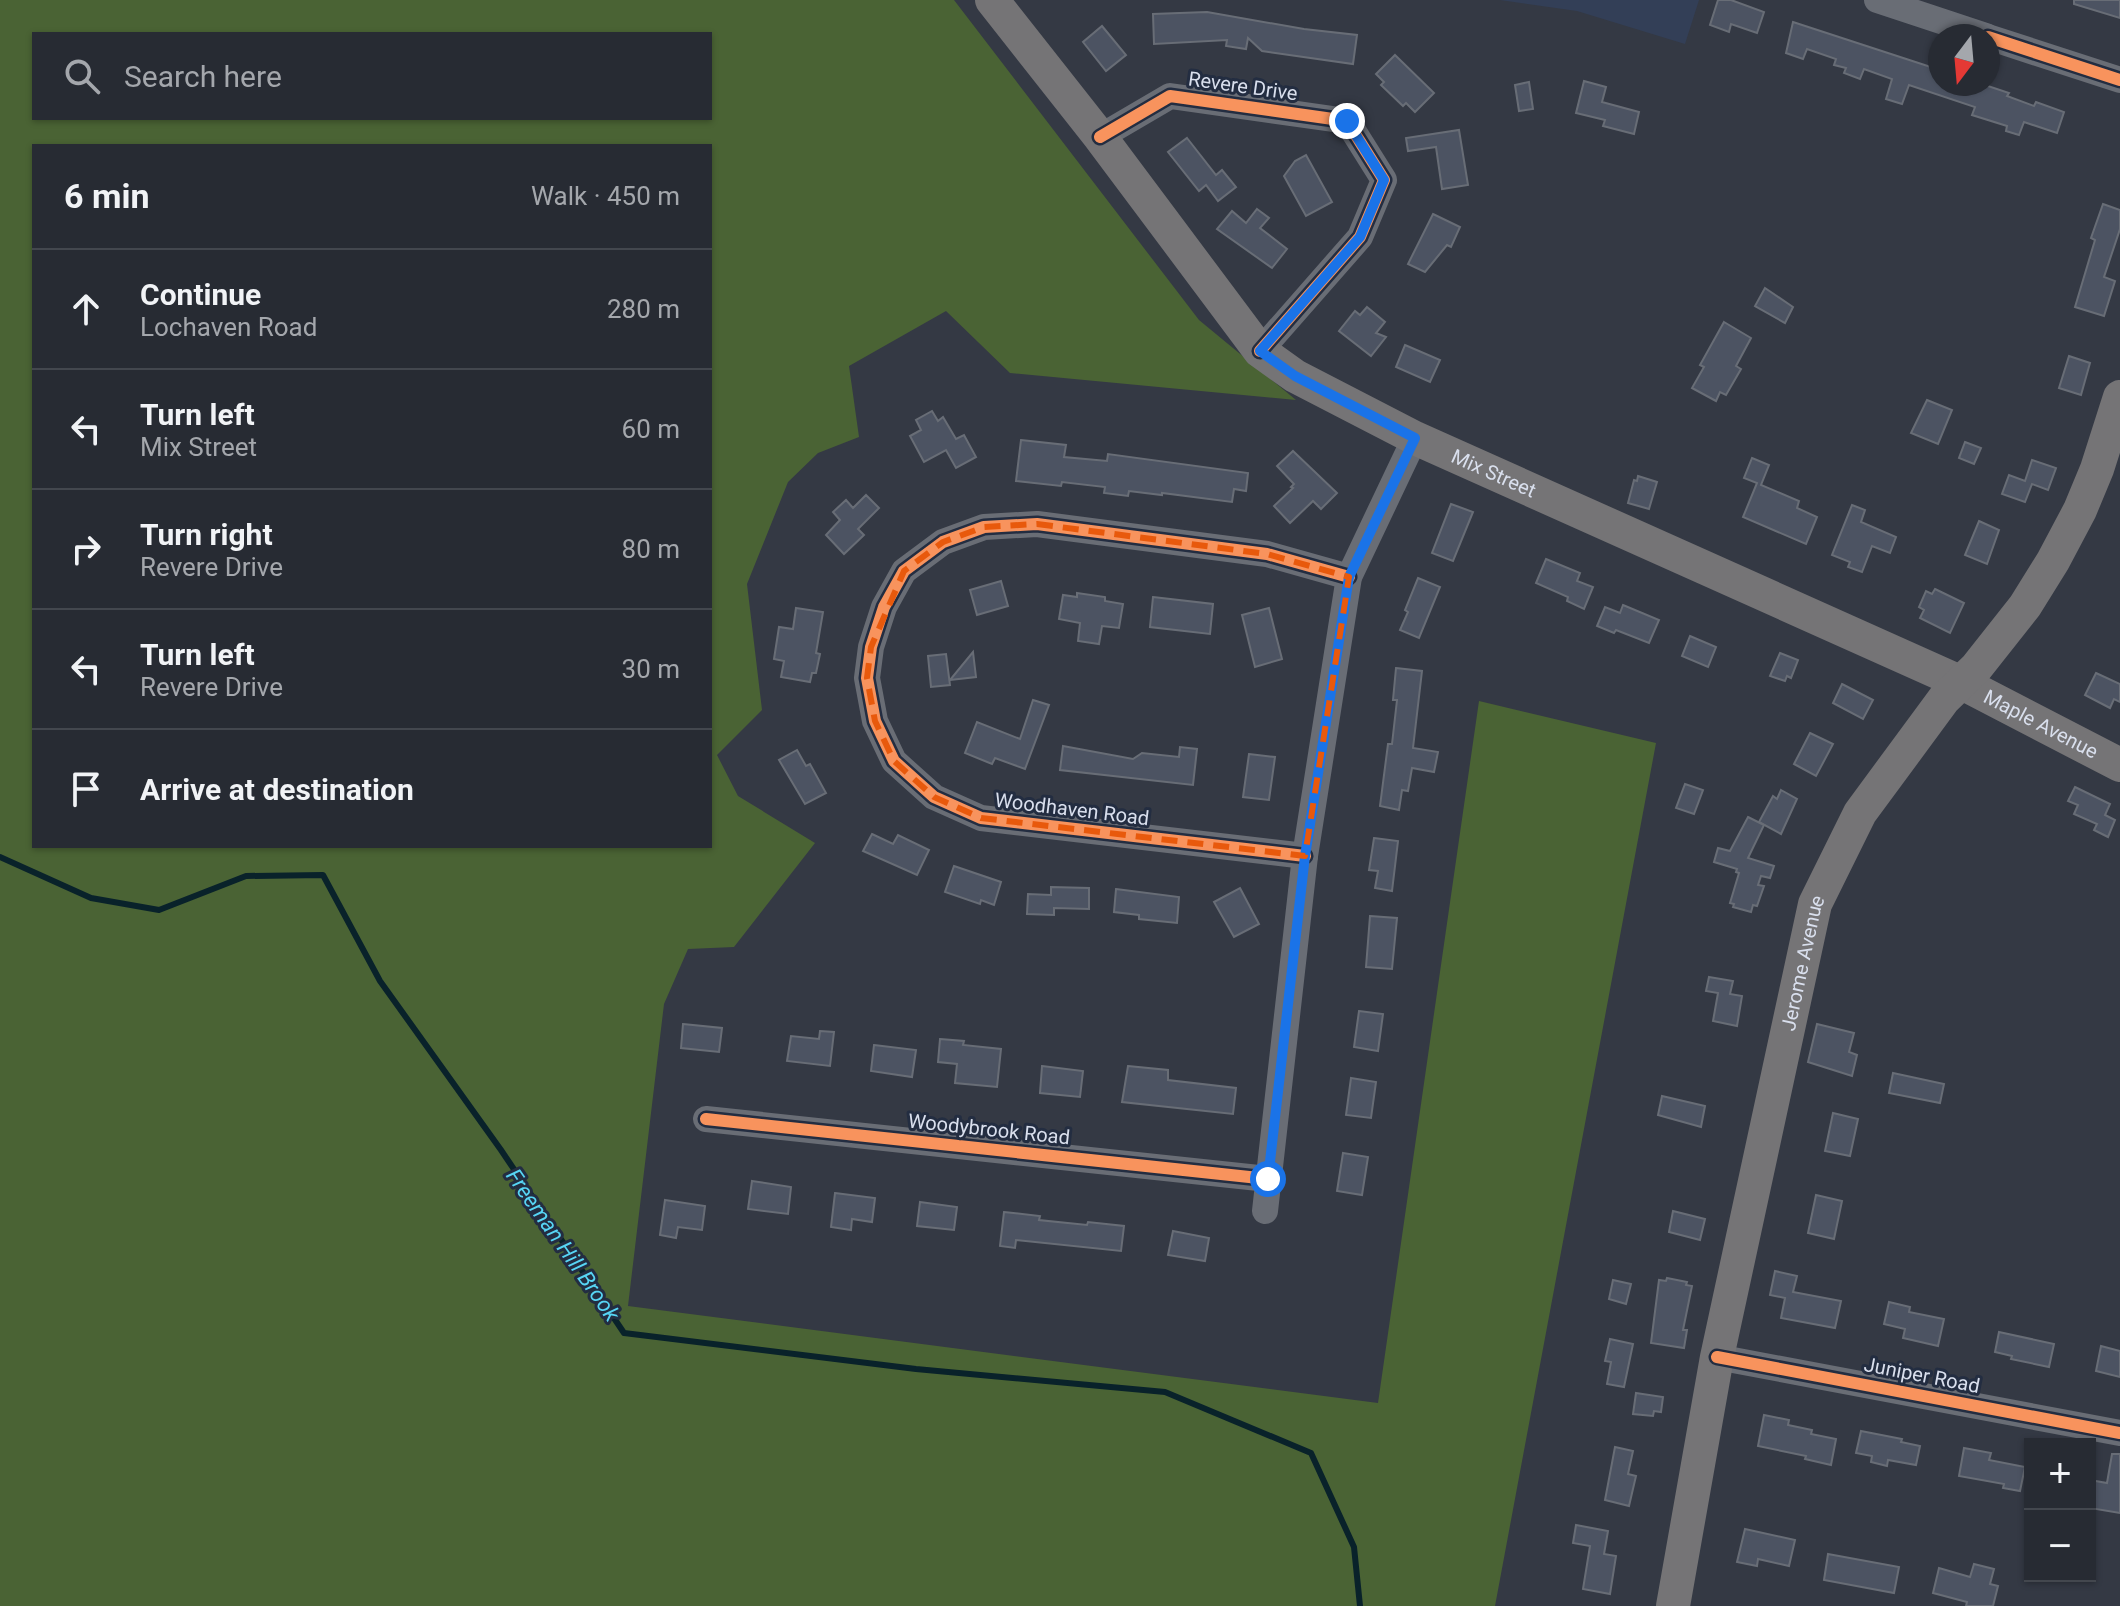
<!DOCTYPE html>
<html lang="en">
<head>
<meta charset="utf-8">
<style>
  body { margin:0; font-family:Roboto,sans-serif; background:#2f333b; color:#f1f3f6 }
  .controls { position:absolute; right:24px; bottom:24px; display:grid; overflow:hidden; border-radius:0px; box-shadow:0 2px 6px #0004 }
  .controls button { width:72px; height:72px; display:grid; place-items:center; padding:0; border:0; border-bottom:2px solid #43474e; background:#272b33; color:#f1f3f6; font:40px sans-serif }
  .compass { position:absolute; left:1928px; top:24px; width:72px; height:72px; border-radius:50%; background:#272b33; box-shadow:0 2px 6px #0004; rotate:196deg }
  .stop { position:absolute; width:24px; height:24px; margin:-18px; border:6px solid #1a73e8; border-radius:50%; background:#fff }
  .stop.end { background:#1a73e8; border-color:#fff; box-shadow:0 2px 8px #0008 }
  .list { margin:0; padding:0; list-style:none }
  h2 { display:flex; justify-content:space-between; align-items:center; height:104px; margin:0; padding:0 32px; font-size:34px }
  h2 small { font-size:26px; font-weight:400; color:#a4a7ac }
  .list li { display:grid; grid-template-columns:52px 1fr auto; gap:24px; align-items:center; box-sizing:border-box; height:120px; padding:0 32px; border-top:2px solid #43474e }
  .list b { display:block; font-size:30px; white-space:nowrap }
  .list p { margin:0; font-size:26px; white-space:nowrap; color:#a4a7ac }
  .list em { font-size:26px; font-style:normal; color:#a4a7ac }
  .icon { flex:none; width:44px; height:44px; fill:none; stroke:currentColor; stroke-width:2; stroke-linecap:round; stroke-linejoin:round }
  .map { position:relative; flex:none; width:2120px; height:1606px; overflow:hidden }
  .search { position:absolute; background:#272b33; box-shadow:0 2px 6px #0004; left:32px; top:32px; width:680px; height:88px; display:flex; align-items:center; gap:20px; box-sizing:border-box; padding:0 28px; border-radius:0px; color:#a4a7ac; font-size:30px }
  .panel { position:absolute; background:#272b33; box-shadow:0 2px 6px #0004; left:32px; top:144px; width:680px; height:704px; border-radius:0px }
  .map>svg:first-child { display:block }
  .built { fill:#333f57 }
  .forest { fill:#4a6334; fill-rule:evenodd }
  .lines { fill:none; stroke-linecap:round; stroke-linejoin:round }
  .stream { stroke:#09222a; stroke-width:6 }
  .building { fill:#4c5362; stroke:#686d76; stroke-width:2 }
  .minor { stroke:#696d75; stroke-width:26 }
  .major { stroke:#757476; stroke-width:34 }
  .cycleway-casing { stroke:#232d41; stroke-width:17 }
  .cycleway { stroke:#f8935d; stroke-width:12 }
  .route { stroke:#1a73e8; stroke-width:10 }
  .marked { fill:none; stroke:#e8590c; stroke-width:6; stroke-dasharray:16 10; stroke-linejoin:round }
  .labels { text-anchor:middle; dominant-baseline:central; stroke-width:6; stroke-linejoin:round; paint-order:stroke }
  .street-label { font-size:20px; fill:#d9dfed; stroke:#232d41 }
  .water-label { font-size:22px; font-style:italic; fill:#57d5f4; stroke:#232d41 }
</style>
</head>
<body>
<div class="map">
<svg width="2120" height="1606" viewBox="0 0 2120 1606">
  <rect width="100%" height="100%" fill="#343944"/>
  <polygon class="built" points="1500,0 1699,0 1685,44 1577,11"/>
  <path class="forest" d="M0 0H954L1199 320 1296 400 1010 373 946 311 849 366 859 437 818 453 788 482 747 584 762 710 717 755 738 796 815 843 734 947 688 949 664 1004 628 1306 1378 1403 1479 701 1656 743 1495 1606H0ZM34 34H710V118H34ZM34 146H710V846H34Z"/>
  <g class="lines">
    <polyline class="stream" points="0,857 91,898 159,910 246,876 323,875 380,981 501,1150 624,1333 916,1369 1165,1392 1311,1453 1354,1547 1360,1606"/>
  </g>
  <g class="building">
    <polygon points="1718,0 1731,0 1764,12 1757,33 1731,24 1729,32 1710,25"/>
    <polygon points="2074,0 2120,0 2120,18 2074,4"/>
    <polygon points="1207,12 1304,29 1357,35 1353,64 1262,51 1248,38 1246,49 1226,46 1227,40 1154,44 1153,14"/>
    <polygon points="1793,22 1940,70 1940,84 1982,84 2009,93 2007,96 2034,106 2036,102 2064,112 2057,133 2024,122 2019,135 2006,131 2007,126 1972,115 1975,107 1909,85 1902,104 1886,99 1892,79 1864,69 1860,79 1844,73 1846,68 1834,65 1836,59 1807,49 1803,59 1786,53"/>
    <polygon points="1102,26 1126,55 1106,71 1083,42"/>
    <polygon points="1395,55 1434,93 1415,112 1406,103 1403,106 1381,85 1384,82 1376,74"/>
    <polygon points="1584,81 1606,87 1602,102 1639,112 1634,134 1603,126 1605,120 1576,113"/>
    <polygon points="1529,82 1533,109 1519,111 1515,85"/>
    <polygon points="1459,130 1468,185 1442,189 1436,147 1408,151 1406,138"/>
    <polygon points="1187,138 1216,175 1222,170 1236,187 1218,201 1206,185 1199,191 1168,152"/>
    <polygon points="1306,155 1332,202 1306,216 1284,176 1295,161"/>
    <polygon points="2103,204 2120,210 2120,229 2104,277 2115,281 2104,316 2075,307 2095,240 2091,238"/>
    <polygon points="1257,209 1269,218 1260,228 1287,249 1272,268 1217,229 1232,211 1246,223"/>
    <polygon points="1433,214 1460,227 1451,247 1447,245 1425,272 1408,264"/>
    <polygon points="1765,288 1793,307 1785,323 1755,306"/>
    <polygon points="1367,307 1385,322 1376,333 1386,337 1371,356 1339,331 1355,311 1360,315"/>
    <polygon points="1724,322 1751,338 1736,366 1741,369 1726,395 1720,392 1716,401 1692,388 1704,367 1700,365"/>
    <polygon points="1405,345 1440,360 1430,382 1396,367"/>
    <polygon points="2069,356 2090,363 2081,395 2059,388"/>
    <polygon points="1927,400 1952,410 1938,444 1911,433"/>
    <polygon points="932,411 938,421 943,417 956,439 964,435 976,457 956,468 946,450 924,462 910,436 921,430 916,420"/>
    <polygon points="1021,440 1066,445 1064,457 1107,461 1108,454 1248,473 1246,491 1234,489 1232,502 1162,493 1162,495 1129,491 1128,496 1104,493 1105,487 1062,482 1061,486 1016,481"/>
    <polygon points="1965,442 1981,448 1974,464 1959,458"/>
    <polygon points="1293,451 1337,493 1321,509 1313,501 1290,523 1274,506 1293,488 1291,487 1294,484 1277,466"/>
    <polygon points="1752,458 1769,465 1761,485 1799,501 1797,508 1817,517 1806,544 1743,517 1757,483 1744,478"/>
    <polygon points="2032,460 2056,468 2048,490 2032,484 2025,502 2002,494 2009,475 2025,481"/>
    <polygon points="1638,476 1657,482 1649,509 1628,503 1634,480 1637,481"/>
    <polygon points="866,495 879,508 858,529 864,535 844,554 826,535 840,520 833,512 846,500 853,508"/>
    <polygon points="1451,504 1473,512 1453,561 1432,553"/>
    <polygon points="1852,505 1865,510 1861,522 1896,537 1890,553 1872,546 1862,572 1848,567 1850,562 1832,555"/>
    <polygon points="1979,521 1999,530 1987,564 1965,555"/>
    <polygon points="1546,559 1580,573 1577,581 1593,587 1584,609 1567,601 1568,597 1536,583"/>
    <polygon points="1418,578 1440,587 1419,638 1400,630 1408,612 1405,610"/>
    <polygon points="1001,581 1008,606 977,615 970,590"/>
    <polygon points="1935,589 1964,603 1950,633 1920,618 1924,610 1919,607 1926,591 1932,594"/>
    <polygon points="1077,593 1105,597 1105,601 1123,604 1119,628 1102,626 1099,644 1078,641 1080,623 1059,619 1063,595 1077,597"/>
    <polygon points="1153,597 1213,604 1210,634 1150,627"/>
    <polygon points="1623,605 1659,620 1649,643 1616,630 1614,633 1597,626 1605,607 1620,613"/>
    <polygon points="796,608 823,612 816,653 820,654 816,673 812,673 810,682 781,677 784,661 774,659 779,627 793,629"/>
    <polygon points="1269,608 1282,659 1255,667 1242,615"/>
    <polygon points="1690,636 1716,647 1708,667 1682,656"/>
    <polygon points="973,652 976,677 950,680"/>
    <polygon points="1780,653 1798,660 1791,678 1787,676 1785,681 1770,676"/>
    <polygon points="946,654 950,685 931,687 928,656"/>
    <polygon points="1396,668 1422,671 1413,748 1438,752 1434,772 1412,768 1408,791 1402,790 1399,810 1380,806 1388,744 1392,744 1397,700 1393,700"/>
    <polygon points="2096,673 2120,684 2120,702 2114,699 2110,708 2085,695"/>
    <polygon points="1842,684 1873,700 1863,719 1833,703"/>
    <polygon points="1033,700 1049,705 1025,769 995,758 992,764 965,753 977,722 1020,739"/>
    <polygon points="1810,733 1833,744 1816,776 1794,764"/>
    <polygon points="1063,746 1133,759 1142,753 1179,757 1180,747 1197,749 1193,785 1060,770"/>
    <polygon points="797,750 806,766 810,764 826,793 805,804 779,760"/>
    <polygon points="1249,754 1275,757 1269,800 1243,797"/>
    <polygon points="1685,784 1703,790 1694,814 1676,808"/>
    <polygon points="2075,787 2110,804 2105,815 2115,820 2108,837 2094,830 2097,824 2074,814 2078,805 2068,801"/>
    <polygon points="1781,790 1797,799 1781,834 1759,822 1773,796 1777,799"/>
    <polygon points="1748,817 1764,825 1748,858 1774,866 1770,878 1761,876 1758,885 1764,886 1757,906 1753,905 1751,912 1733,907 1734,904 1730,903 1739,873 1736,872 1737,869 1714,862 1718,848 1730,851"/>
    <polygon points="872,834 893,844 898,835 929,850 917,875 863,851"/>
    <polygon points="1374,838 1398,841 1392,891 1375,888 1378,871 1369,870"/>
    <polygon points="954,866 1001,882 994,905 981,900 980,904 945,892"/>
    <polygon points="1051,887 1089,888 1089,909 1054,908 1054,915 1027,914 1028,894 1051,895"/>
    <polygon points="1240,888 1259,924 1234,937 1214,902"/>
    <polygon points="1116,889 1179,897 1177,923 1139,919 1139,915 1114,912"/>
    <polygon points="1370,916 1397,918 1392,969 1366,967"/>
    <polygon points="1709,977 1733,981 1730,994 1742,996 1737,1026 1713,1021 1718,993 1706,991"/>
    <polygon points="1359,1011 1383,1014 1378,1051 1354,1047"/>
    <polygon points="683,1024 722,1028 719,1052 681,1048"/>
    <polygon points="1817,1024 1854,1033 1849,1052 1857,1055 1852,1076 1808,1062"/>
    <polygon points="820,1031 834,1032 830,1066 787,1061 791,1036 819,1039"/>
    <polygon points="940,1039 964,1041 963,1045 1001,1049 997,1087 955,1083 957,1064 938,1062"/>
    <polygon points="874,1045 916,1050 912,1077 871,1071"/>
    <polygon points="1042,1066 1083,1071 1080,1097 1040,1093"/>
    <polygon points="1128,1066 1168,1070 1168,1080 1236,1088 1233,1114 1122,1102"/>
    <polygon points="1893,1073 1944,1084 1940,1103 1889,1093"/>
    <polygon points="1351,1078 1376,1082 1371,1118 1346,1115"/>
    <polygon points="1662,1096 1705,1106 1701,1127 1658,1115"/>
    <polygon points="1833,1113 1858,1119 1850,1156 1825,1151"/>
    <polygon points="1343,1153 1368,1157 1362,1195 1337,1191"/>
    <polygon points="752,1181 791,1187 788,1214 748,1209"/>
    <polygon points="835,1193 875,1198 872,1222 852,1219 851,1230 831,1227"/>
    <polygon points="1816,1195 1842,1201 1834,1239 1808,1233"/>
    <polygon points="665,1200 705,1206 702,1230 678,1227 676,1238 660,1235"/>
    <polygon points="920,1202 957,1207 954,1230 917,1226"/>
    <polygon points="1673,1211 1705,1219 1700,1240 1669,1232"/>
    <polygon points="1004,1212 1040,1216 1039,1220 1087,1225 1088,1222 1124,1226 1121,1251 1016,1240 1015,1248 1000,1246"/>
    <polygon points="1173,1231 1209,1238 1205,1261 1168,1255"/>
    <polygon points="1775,1271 1797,1276 1793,1292 1841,1301 1835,1328 1781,1318 1785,1298 1770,1295"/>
    <polygon points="1667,1278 1687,1282 1686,1285 1692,1286 1683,1330 1687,1330 1684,1348 1651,1343 1659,1280 1666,1281"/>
    <polygon points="1613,1280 1631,1284 1626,1304 1609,1299"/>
    <polygon points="1889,1302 1910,1307 1909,1312 1944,1319 1938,1346 1903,1338 1905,1329 1884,1324"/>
    <polygon points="1999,1332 2054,1344 2049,1367 2011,1359 2012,1356 1995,1352"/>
    <polygon points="1610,1339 1633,1344 1624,1387 1607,1384 1611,1362 1605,1361"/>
    <polygon points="2101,1346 2120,1351 2120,1377 2096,1371"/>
    <polygon points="1636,1393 1663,1397 1661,1412 1654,1411 1653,1416 1633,1414"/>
    <polygon points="1764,1415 1789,1420 1788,1425 1812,1430 1811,1434 1836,1439 1831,1465 1805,1459 1806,1456 1758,1446"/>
    <polygon points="1861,1431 1902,1439 1901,1442 1920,1446 1916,1465 1888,1460 1887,1466 1871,1462 1872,1456 1856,1453"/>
    <polygon points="1615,1447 1633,1451 1628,1474 1636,1476 1629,1506 1605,1500"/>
    <polygon points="1964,1448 1991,1453 1989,1460 2025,1467 2020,1491 2003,1488 2004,1484 1959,1476"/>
    <polygon points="2112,1454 2120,1454 2120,1513 2090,1508 2090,1480 2107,1483"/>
    <polygon points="1576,1525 1608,1531 1604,1554 1616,1556 1610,1594 1583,1589 1590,1546 1573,1543"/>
    <polygon points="1745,1529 1795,1540 1789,1566 1758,1559 1757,1566 1737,1562"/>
    <polygon points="1828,1554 1899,1567 1894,1593 1824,1580"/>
    <polygon points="1974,1564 1994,1569 1990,1584 1998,1586 1993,1606 1966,1606 1967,1602 1933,1593 1939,1568 1970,1577"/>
  </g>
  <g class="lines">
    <g class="minor">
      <polyline points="1877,0 1986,36"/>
      <polyline points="1988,37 2120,80"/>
      <polyline points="1100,137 1170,96 1347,121 1384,180 1360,237 1260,351"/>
      <polyline points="1305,856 981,818 934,797 894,761 875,721 867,678 871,647 884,607 904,571 943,542 984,527 1037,524 1267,554 1349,577"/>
      <polyline points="706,1119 1268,1179"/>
      <polyline points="1265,1211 1305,856 1349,577 1415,438"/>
      <polyline points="1717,1357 2120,1433"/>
    </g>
    <g class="major">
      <path id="s1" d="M992 0 1100 137 1260 351 1295 376 1415 438 1962 683 2120 765"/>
      <path id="s2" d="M1673 1606 1717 1357 1815 904 1860 813 1944 699 1976 668 2025 606 2053 561 2080 510 2097 469 2120 397"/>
    </g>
    <defs>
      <g id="cycleway">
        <polyline points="1988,37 2120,80"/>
        <polyline points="1100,137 1170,96 1347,121 1384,180 1360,237 1260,351"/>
        <polyline points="1305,856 981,818 934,797 894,761 875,721 867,678 871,647 884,607 904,571 943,542 984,527 1037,524 1267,554 1349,577"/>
        <polyline points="706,1119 1268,1179"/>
        <polyline points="1717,1357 2120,1433"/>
      </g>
    </defs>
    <use href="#cycleway" class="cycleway-casing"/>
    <use href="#cycleway" class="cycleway"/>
  </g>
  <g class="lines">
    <polyline class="route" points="1268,1179 1305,856 1349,577 1415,438 1295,376 1260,351 1360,237 1384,180 1347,121"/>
  </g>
  <path class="marked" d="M1037 524 1267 554 1349 577 1305 856 981 818 934 797 894 761 875 721 867 678 871 647 904 571 943 542 984 527Z"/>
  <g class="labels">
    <g class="street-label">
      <text transform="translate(1243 86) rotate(8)">Revere Drive</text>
      <text stroke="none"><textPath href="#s1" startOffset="706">Mix Street</textPath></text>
      <text stroke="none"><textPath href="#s1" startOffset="1308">Maple Avenue</textPath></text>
      <text transform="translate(1072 809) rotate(7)">Woodhaven Road</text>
      <text stroke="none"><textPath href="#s2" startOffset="656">Jerome Avenue</textPath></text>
      <text transform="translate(989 1129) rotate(6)">Woodybrook Road</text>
      <text transform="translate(1922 1375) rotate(11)">Juniper Road</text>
    </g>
    <g class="water-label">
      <text transform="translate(563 1245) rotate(55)">Freeman Hill Brook</text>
    </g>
  </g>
</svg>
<div class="controls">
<button>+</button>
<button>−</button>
</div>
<svg class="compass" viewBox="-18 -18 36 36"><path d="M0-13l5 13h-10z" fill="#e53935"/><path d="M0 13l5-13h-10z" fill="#a4a7ac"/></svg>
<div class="stop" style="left:1268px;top:1179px"></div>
<div class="stop end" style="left:1347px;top:121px"></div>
<div class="search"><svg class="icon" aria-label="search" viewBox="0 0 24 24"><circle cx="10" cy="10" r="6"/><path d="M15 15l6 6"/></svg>Search here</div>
<section class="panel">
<h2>6 min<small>Walk · 450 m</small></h2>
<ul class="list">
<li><svg class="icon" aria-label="ahead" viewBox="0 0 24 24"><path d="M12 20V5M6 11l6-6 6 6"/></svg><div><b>Continue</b><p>Lochaven Road</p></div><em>280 m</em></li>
<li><svg class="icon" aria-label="left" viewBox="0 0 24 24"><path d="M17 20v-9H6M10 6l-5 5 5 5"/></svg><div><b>Turn left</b><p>Mix Street</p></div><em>60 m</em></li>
<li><svg class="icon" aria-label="right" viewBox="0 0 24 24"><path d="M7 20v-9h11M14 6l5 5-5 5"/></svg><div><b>Turn right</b><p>Revere Drive</p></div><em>80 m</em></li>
<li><svg class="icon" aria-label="left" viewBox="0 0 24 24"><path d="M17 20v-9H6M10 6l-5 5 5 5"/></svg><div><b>Turn left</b><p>Revere Drive</p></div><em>30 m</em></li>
<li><svg class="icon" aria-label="arrive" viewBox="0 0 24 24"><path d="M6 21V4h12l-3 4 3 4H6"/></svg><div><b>Arrive at destination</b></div></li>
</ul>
</section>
</div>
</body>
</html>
